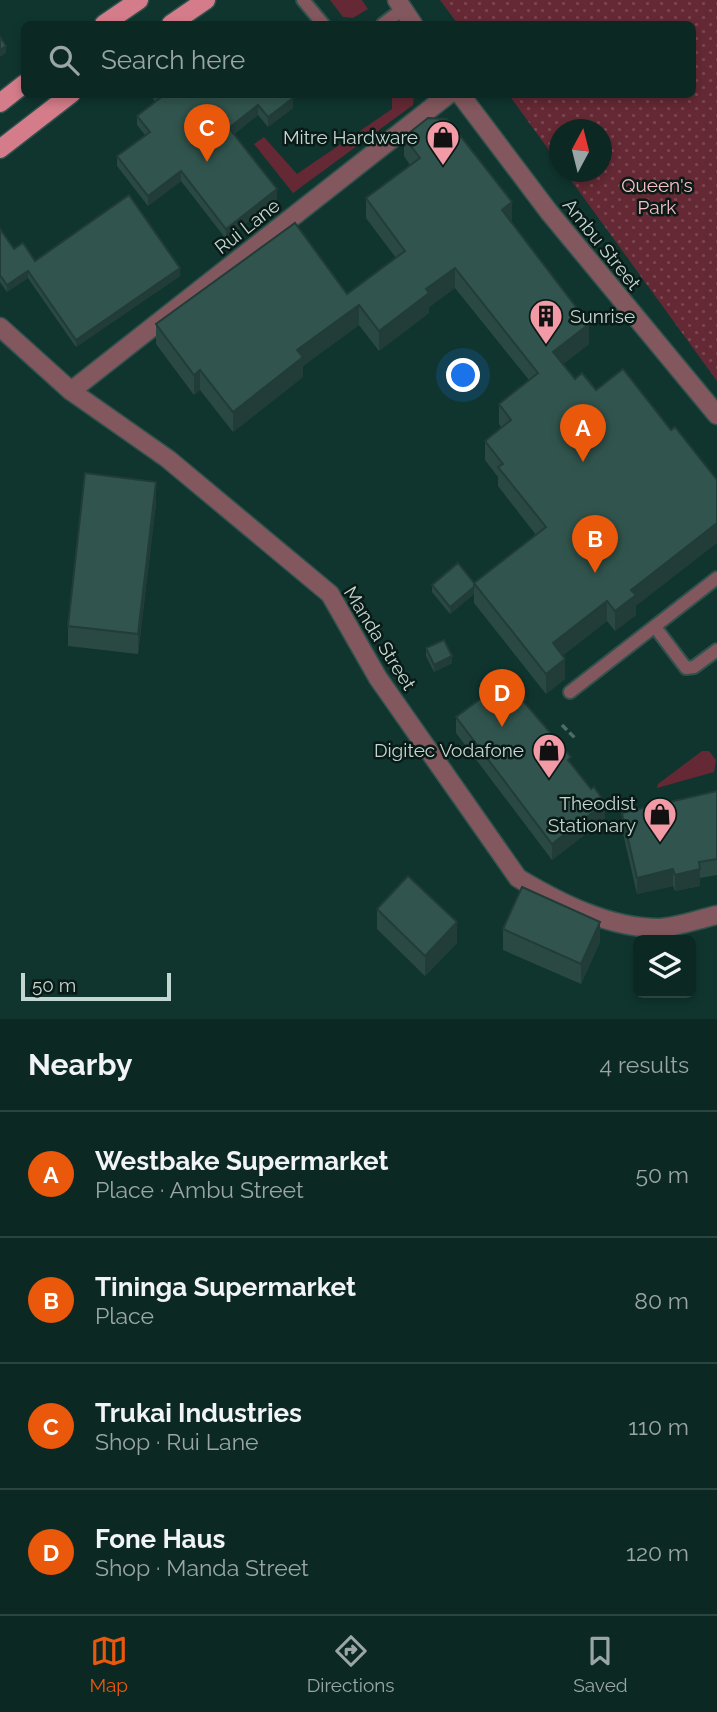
<!DOCTYPE html>
<html lang="en">
<head>
<meta charset="utf-8">
<style>
  body { margin:0; font-family:Raleway,sans-serif; background:#1a3430; color:#f1f3f6 }
  .controls { position:absolute; right:21px; bottom:21px; display:grid; overflow:hidden; border-radius:10px; box-shadow:0 4px 10px #0003 }
  .controls button { width:63px; height:63px; display:grid; place-items:center; padding:0; border:0; border-bottom:2px solid #2c4441; background:#0c2823; color:#f1f3f6; font:35px sans-serif }
  .compass { position:absolute; left:549px; top:119px; width:63px; height:63px; border-radius:50%; background:#0c2823; box-shadow:0 4px 10px #0003; rotate:7deg }
  .scale { position:absolute; left:21px; bottom:18px; width:150px; box-sizing:border-box; padding-left:7px; border:4px solid #c3d7d2; border-top:0; font-size:19px; line-height:24px; white-space:nowrap; color:#c3d7d2; -webkit-text-stroke:5px #0a1a16; paint-order:stroke }
  .you { position:absolute; left:464px; top:376px; width:24px; height:24px; margin:-18px; border:5px solid #fff; border-radius:50%; background:#1a73e8; box-shadow:0 0 0 10px #1a73e833 }
  .badge { display:grid; place-items:center; width:46px; height:46px; border-radius:50%; background:#ea580c; color:#fff; font-size:23px; font-weight:700 }
  .pin { position:absolute; translate:-50% -58px; filter:drop-shadow(0 2px 4px #0008) }
  .pin::after { content:''; position:absolute; top:37px; width:24px; height:21px; background:inherit; clip-path:polygon(0 0,100% 0,50% 100%) }
  .list { margin:0; padding:0; list-style:none }
  h2 { display:flex; justify-content:space-between; align-items:center; height:91px; margin:0; padding:0 28px; font-size:30px }
  h2 small { font-size:23px; font-weight:400; color:#9aa6a6 }
  .list li { display:grid; grid-template-columns:46px 1fr auto; gap:21px; align-items:center; box-sizing:border-box; height:126px; padding:0 28px; border-top:2px solid #2c4441 }
  .list b { display:block; font-size:26px; white-space:nowrap }
  .list p { margin:0; font-size:23px; white-space:nowrap; color:#9aa6a6 }
  .list em { font-size:23px; font-style:normal; color:#9aa6a6 }
  .icon { flex:none; width:38px; height:38px; fill:none; stroke:currentColor; stroke-width:2; stroke-linecap:round; stroke-linejoin:round }
  .map { position:relative; flex:none; width:717px; height:1019px; overflow:hidden }
  .search { position:absolute; background:#0c2823; box-shadow:0 4px 10px #0003; left:21px; right:21px; top:21px; height:77px; display:flex; align-items:center; gap:18px; box-sizing:border-box; padding:0 24px; border-radius:10px; color:#9aa6a6; font-size:26px }
  .sheet { height:595px; background:#0c2823 }
  nav { display:flex; justify-content:space-around; align-items:center; box-sizing:border-box; height:98px; border-top:2px solid #2c4441; background:#0c2823; font-size:19px; color:#9aa6a6 }
  nav a { display:grid; justify-items:center; gap:4px }
  nav .on { color:#ea580c }
  .map>svg:first-child { display:block }
  .grass { fill:#642934 }
  .park { fill:url(#park-dots) }
  .lines { fill:none; stroke-linecap:round; stroke-linejoin:round }
  .service-casing { stroke:#30524c; stroke-width:16 }
  .minor-casing { stroke:#30524c; stroke-width:21 }
  .tertiary-casing { stroke:#30524c; stroke-width:21 }
  .primary-casing { stroke:#30524c; stroke-width:21 }
  .path { stroke:#4d6c66; stroke-width:3.5; stroke-dasharray:7 3.5; stroke-linecap:butt }
  .service { stroke:#82575d; stroke-width:12 }
  .minor { stroke:#82575d; stroke-width:18 }
  .tertiary { stroke:#82575d; stroke-width:18 }
  .primary { stroke:#d57c8a; stroke-width:18 }
  .wall { fill:#2a4943 }
  .shaded-wall { fill:#223c37 }
  .building { fill:#31554e; stroke:#223c37; stroke-width:2 }
  .labels { text-anchor:middle; dominant-baseline:central; stroke-width:5; stroke-linejoin:round; paint-order:stroke }
  .poi-label { font-size:19px; fill:#c3d7d2; stroke:#0a1a16; text-anchor:end }
  .park-label { font-size:19px; fill:#f7bfc6; stroke:#0a1a16 }
  .street-label { font-size:19px; fill:#c3d7d2; stroke:#0a1a16 }
</style>
</head>
<body>
<div class="map">
<svg width="717" height="1019" viewBox="0 0 717 1019">
  <defs>
    <pattern id="park-dots" width="8" height="8" patternUnits="userSpaceOnUse" patternTransform="scale(1.75)"><rect width="8" height="8" fill="#642934"/><path d="M2 2h.1M6 6h.1" fill="none" stroke="#794750" stroke-width="1.8" stroke-linecap="round"/></pattern>
  </defs>
  <rect width="100%" height="100%" fill="#10352f"/>
  <g class="grass">
    <polygon points="330,0 362,0 368,9 353,18 343,17"/>
    <polygon points="392,95 414,95 413,105 293,193 254,144 264,137 297,174 392,109"/>
    <polygon points="702,751 709,751 716,760 714,772 657,788 658,784"/>
  </g>
  <polygon class="park" points="440,0 717,0 717,381 565,172 602,172 602,130 560,130 559,164 509,95 692,94 692,24 458,24"/>
  <g class="lines">
    <defs>
      <g id="service">
        <polyline points="303,0 323,24"/>
        <polyline points="383,24 403,9"/>
        <polyline points="655,627 686,668 694,667 717,650"/>
        <polyline points="570,692 717,578"/>
      </g>
      <g id="minor">
        <path d="M0 327 71 391 168 459 330 594 378 678 518 878C560 903 609 928 659 928 677 927 699 919 717 915"/>
        <polyline points="71,391 449,94"/>
      </g>
      <g id="tertiary">
        <polyline points="397,0 413,24"/>
        <polyline points="460,94 549,212 717,415"/>
      </g>
      <g id="primary">
        <polyline points="104,24 139,0"/>
        <polyline points="171,24 206,0"/>
        <polyline points="0,103 24,84"/>
        <polyline points="0,149 71,94"/>
      </g>
    </defs>
    <use href="#service" class="service-casing"/>
    <use href="#minor" class="minor-casing"/>
    <use href="#tertiary" class="tertiary-casing"/>
    <use href="#primary" class="primary-casing"/>
    <polyline class="path" points="562,725 575,738"/>
    <use href="#service" class="service"/>
    <use href="#minor" class="minor"/>
    <use href="#tertiary" class="tertiary"/>
    <use href="#primary" class="primary"/>
  </g>
  <g class="wall">
    <polygon points="150,94 290,94 293,108 268,127 258,115 234,134 277,199 226,239 181,181 148,206 117,166 117,156 145,135 137,125 137,116 155,102"/>
    <polygon points="404,137 512,222 511,223 589,344 563,364 636,606 636,615 615,631 607,621 562,656 565,679 546,694 474,603 474,594 450,614 432,592 432,585 474,583 536,535 498,486 498,477 485,460 485,441 501,427 499,424 499,404 529,380 455,288 429,307 429,313 379,351 359,325 303,366 303,377 233,432 200,390 194,395 156,344 156,324 347,294 396,258 366,218 366,198 410,165 404,156"/>
    <polygon points="0,229 14,249 35,261 180,276 76,347 28,278 7,292 0,282"/>
    <polygon points="156,503 138,654 68,646 68,626"/>
    <polygon points="426,648 452,663 434,672 426,656"/>
    <polygon points="512,688 571,763 605,819 552,860 456,733 456,717"/>
    <polygon points="717,791 717,875 700,878 700,886 675,891 673,886 637,894 622,829 622,813"/>
    <polygon points="377,909 457,943 425,976 377,929"/>
    <polygon points="503,929 600,942 581,984 503,950"/>
  </g>
  <g class="shaded-wall">
    <polygon points="6,46 6,53 0,57 0,50"/>
    <polygon points="293,98 293,108 268,127 268,117"/>
    <polygon points="258,105 258,115 229,137 229,128"/>
    <polygon points="181,171 181,181 148,206 148,196"/>
    <polygon points="277,189 277,199 226,239 226,229"/>
    <polygon points="512,202 512,222 502,230 502,210"/>
    <polygon points="180,268 180,276 76,347 76,340"/>
    <polygon points="455,268 455,288 429,307 429,313 379,351 379,331 426,289"/>
    <polygon points="28,271 28,278 7,292 7,285"/>
    <polygon points="359,305 359,325 303,366 303,377 233,432 233,412 297,350"/>
    <polygon points="589,324 589,344 553,372 553,352"/>
    <polygon points="200,370 200,390 194,395 194,375"/>
    <polygon points="156,482 156,503 138,654 138,634"/>
    <polygon points="717,523 717,543 636,606 636,615 615,631 615,611 631,590"/>
    <polygon points="474,587 474,594 450,614 450,607"/>
    <polygon points="607,601 607,621 553,663 553,643"/>
    <polygon points="452,656 452,663 434,672 434,665"/>
    <polygon points="565,659 565,679 546,694 546,674"/>
    <polygon points="605,803 605,819 552,860 552,844"/>
    <polygon points="673,869 673,886 637,894 637,878"/>
    <polygon points="700,869 700,886 675,891 675,875"/>
    <polygon points="457,922 457,943 425,976 425,956"/>
    <polygon points="600,922 600,942 581,984 581,964"/>
  </g>
  <g class="building">
    <polygon points="0,37 6,46 0,50"/>
    <polygon points="157,94 290,94 293,98 268,117 258,105 229,128 277,189 226,229 181,171 148,196 117,156 150,132 137,116 160,98"/>
    <polygon points="428,118 447,119 512,202 502,210 589,324 553,352 575,379 582,373 596,390 623,369 671,430 675,427 717,480 717,523 631,590 636,595 615,611 607,601 553,643 565,659 546,674 474,583 546,527 498,467 503,464 485,441 511,420 499,404 538,373 455,268 426,289 429,293 379,331 359,305 297,350 303,357 233,412 200,370 194,375 156,324 295,223 347,294 405,251 366,198 420,158 404,137"/>
    <polygon points="129,195 180,268 76,340 28,271 7,285 0,275 0,229 14,249 23,243 35,261"/>
    <polygon points="85,473 156,482 138,634 68,626"/>
    <polygon points="458,563 474,583 474,587 450,607 432,585"/>
    <polygon points="444,640 452,656 434,665 426,648"/>
    <polygon points="506,680 512,688 516,686 526,699 523,701 571,757 568,760 591,789 594,787 605,803 552,844 456,717"/>
    <polygon points="717,791 717,859 699,862 700,869 675,875 673,869 637,878 622,813"/>
    <polygon points="408,876 457,922 425,956 377,909"/>
    <polygon points="522,887 600,922 581,964 503,929"/>
  </g>
  <defs>
    <symbol id="shop-pin" viewBox="-11 -11 22 30"><path d="M0 17L-7.5 6A9.5 9.5 0 1 1 7.5 6Z" fill="#f39aa7" stroke="#0a1a16"/><path d="M-5-2.5h2.3a2.7 3.5 0 0 1 5.4 0H5L5.5 6h-11ZM-1.5-2.5h3a1.5 2.3 0 0 0-3 0Z" fill="#111"/></symbol>
    <symbol id="building-pin" viewBox="-11 -11 22 30"><path d="M0 17L-7.5 6A9.5 9.5 0 1 1 7.5 6Z" fill="#f39aa7" stroke="#0a1a16"/><path d="M-4-6H4V6H1V3H-1V6H-4ZM-2.5-4.3h1.7v1.8h-1.7ZM.8-4.3h1.7v1.8H.8ZM-2.5-1h1.7V.8h-1.7ZM.8-1h1.7V.8H.8Z" fill="#111"/></symbol>
  </defs>
  <g fill-rule="evenodd">
    <use href="#shop-pin" x="424" y="118" width="38" height="52"/>
    <use href="#building-pin" x="527" y="297" width="38" height="52"/>
    <use href="#shop-pin" x="530" y="731" width="38" height="52"/>
    <use href="#shop-pin" x="641" y="795" width="38" height="52"/>
  </g>
  <g class="labels">
    <g class="poi-label">
      <text x="418" y="137">Mitre Hardware</text>
      <text x="570" y="316" text-anchor="start">Sunrise</text>
      <text x="524" y="750">Digitec Vodafone</text>
      <text x="636" y="803">Theodist<tspan x="636" dy="22">Stationary</tspan></text>
    </g>
    <g class="park-label">
      <text x="657" y="185">Queen's<tspan x="657" dy="22">Park</tspan></text>
    </g>
    <g class="street-label">
      <text transform="translate(247 226) rotate(-38)">Rui Lane</text>
      <text transform="translate(602 244) rotate(51)">Ambu Street</text>
      <text transform="translate(380 638) rotate(58)">Manda Street</text>
    </g>
  </g>
</svg>
<div class="controls">
<button><svg class="icon" aria-label="layers" viewBox="0 0 24 24"><path d="M12 4l9 5-9 5-9-5zM3 14l9 5 9-5"/></svg></button>
</div>
<svg class="compass" viewBox="-18 -18 36 36"><path d="M0-13l5 13h-10z" fill="#e53935"/><path d="M0 13l5-13h-10z" fill="#9aa6a6"/></svg>
<div class="scale">50 m</div>
<div class="you"></div>
<div class="pin badge" style="left:583px;top:462px">A</div>
<div class="pin badge" style="left:595px;top:573px">B</div>
<div class="pin badge" style="left:207px;top:162px">C</div>
<div class="pin badge" style="left:502px;top:727px">D</div>
<div class="search"><svg class="icon" aria-label="search" viewBox="0 0 24 24"><circle cx="10" cy="10" r="6"/><path d="M15 15l6 6"/></svg>Search here</div>
</div>
<section class="sheet">
<h2>Nearby<small>4 results</small></h2>
<ul class="list">
<li><span class="badge">A</span><div><b>Westbake Supermarket</b><p>Place · Ambu Street</p></div><em>50 m</em></li>
<li><span class="badge">B</span><div><b>Tininga Supermarket</b><p>Place</p></div><em>80 m</em></li>
<li><span class="badge">C</span><div><b>Trukai Industries</b><p>Shop · Rui Lane</p></div><em>110 m</em></li>
<li><span class="badge">D</span><div><b>Fone Haus</b><p>Shop · Manda Street</p></div><em>120 m</em></li>
</ul>
</section>
<nav>
<a class="on"><svg class="icon" aria-label="map" viewBox="0 0 24 24"><path d="M3 6l6-2 6 2 6-2v14l-6 2-6-2-6 2zM9 4v14M15 6v14"/></svg>Map</a>
<a><svg class="icon" aria-label="directions" viewBox="0 0 24 24"><path d="M12 3l9 9-9 9-9-9zM9 14v-3h6M13 9l2 2-2 2"/></svg>Directions</a>
<a><svg class="icon" aria-label="saved" viewBox="0 0 24 24"><path d="M7 4h10v16l-5-4-5 4z"/></svg>Saved</a>
</nav>
</body>
</html>
